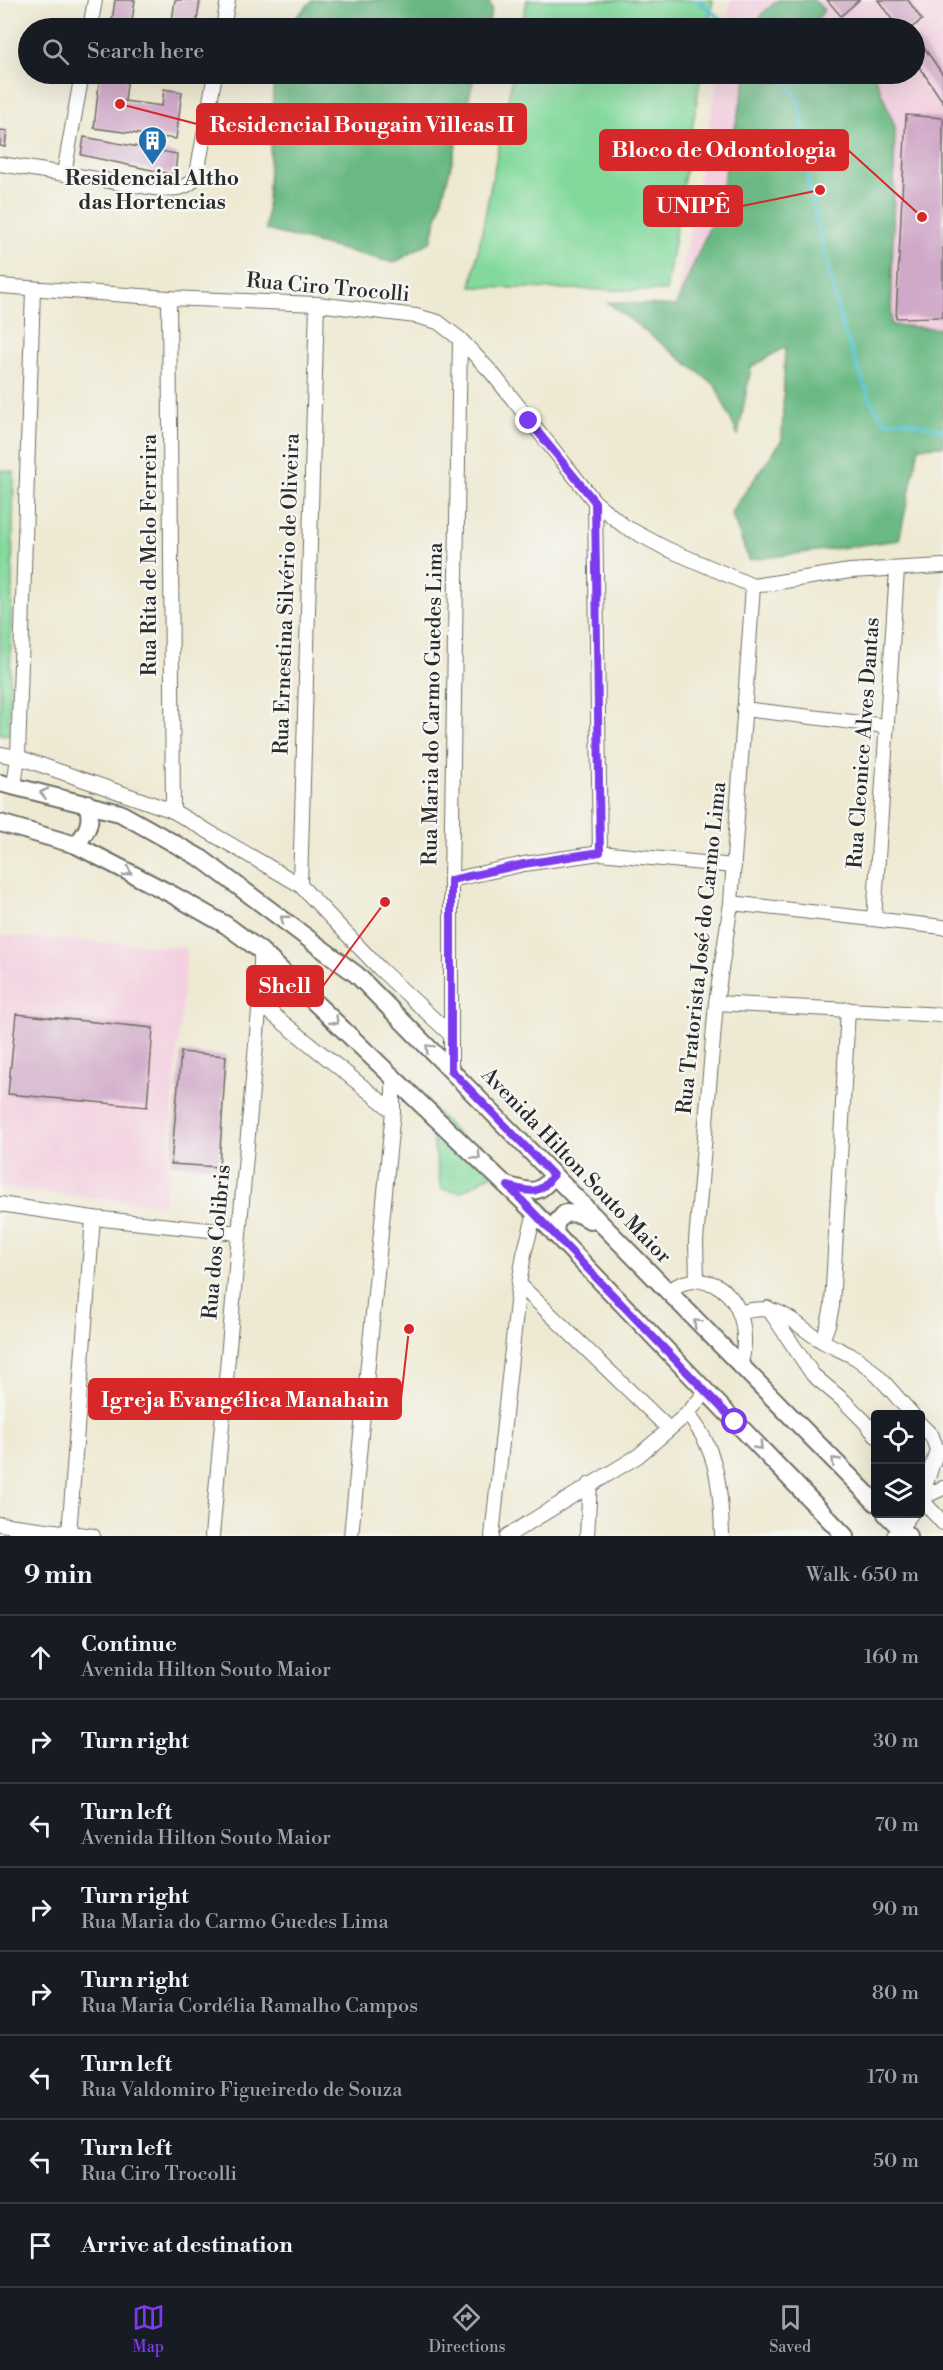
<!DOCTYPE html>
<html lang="en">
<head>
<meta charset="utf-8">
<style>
  body { margin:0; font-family:"Libre Bodoni",serif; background:#20242c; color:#f1f3f6 }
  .controls { position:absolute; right:18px; bottom:18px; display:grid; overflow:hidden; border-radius:6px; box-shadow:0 6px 24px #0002 }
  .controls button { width:54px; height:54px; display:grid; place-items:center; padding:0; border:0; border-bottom:2px solid #363941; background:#171b24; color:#f1f3f6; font:30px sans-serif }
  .stop { position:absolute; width:18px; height:18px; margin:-14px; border:4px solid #7c3aed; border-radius:50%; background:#fff }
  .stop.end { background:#7c3aed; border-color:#fff; box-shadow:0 2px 6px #0008 }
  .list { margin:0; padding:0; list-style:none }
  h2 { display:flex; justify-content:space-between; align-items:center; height:78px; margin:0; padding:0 24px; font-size:26px }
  h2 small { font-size:20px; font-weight:400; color:#9ea1a6 }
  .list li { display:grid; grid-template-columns:39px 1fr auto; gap:18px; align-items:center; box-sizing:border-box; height:84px; padding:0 24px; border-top:2px solid #363941 }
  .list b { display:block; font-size:22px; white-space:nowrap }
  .list p { margin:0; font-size:20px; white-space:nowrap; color:#9ea1a6 }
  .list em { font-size:20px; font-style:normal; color:#9ea1a6 }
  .icon { flex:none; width:33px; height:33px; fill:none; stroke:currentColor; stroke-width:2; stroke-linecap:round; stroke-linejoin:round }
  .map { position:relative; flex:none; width:943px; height:1536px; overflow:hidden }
  .search { position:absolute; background:#171b24; box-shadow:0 6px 24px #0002; left:18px; right:18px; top:18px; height:66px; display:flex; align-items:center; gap:15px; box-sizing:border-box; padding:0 21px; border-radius:33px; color:#9ea1a6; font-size:22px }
  .sheet { height:750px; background:#171b24 }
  nav { display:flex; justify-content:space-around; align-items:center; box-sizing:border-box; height:84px; border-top:2px solid #363941; background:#171b24; font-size:16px; color:#9ea1a6 }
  nav a { display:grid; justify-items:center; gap:3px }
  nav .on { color:#7c3aed }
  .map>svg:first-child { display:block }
  .built { fill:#f3cfdf }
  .green { fill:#83d99c; stroke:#578264; stroke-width:1.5 }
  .forest { fill:#6ab984; stroke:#4a7258; stroke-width:1.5 }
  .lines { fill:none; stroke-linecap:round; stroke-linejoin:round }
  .stream { stroke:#57c4d0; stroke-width:4 }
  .building { fill:#d0a9c8 }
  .minor-casing { stroke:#6f6e65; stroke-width:16 }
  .major-casing { stroke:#6f6e65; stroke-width:20 }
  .minor { stroke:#fff; stroke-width:14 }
  .major { stroke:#fff; stroke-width:16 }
  .oneway { stroke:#a0a0a0 }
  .route { stroke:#7c3aed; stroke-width:8 }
  .labels { text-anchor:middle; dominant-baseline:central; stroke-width:5; stroke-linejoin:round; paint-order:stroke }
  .poi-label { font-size:21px; font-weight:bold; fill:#2b2b2b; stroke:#f6f6f2 }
  .street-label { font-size:21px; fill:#2b2b2b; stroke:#f6f6f2 }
  .leader { fill:none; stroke:#d62828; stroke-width:2 }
  .callout-dot { fill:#d62828; stroke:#f6f6f2; stroke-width:2 }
  .callout { fill:#d62828; stroke:#d62828; stroke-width:2 }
  .callout-label { font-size:22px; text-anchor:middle; font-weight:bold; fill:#fff }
</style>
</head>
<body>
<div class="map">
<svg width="943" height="1536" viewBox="0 0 943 1536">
  <rect width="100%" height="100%" fill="#f6f6f2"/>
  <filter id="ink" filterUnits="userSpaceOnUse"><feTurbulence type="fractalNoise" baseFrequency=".0167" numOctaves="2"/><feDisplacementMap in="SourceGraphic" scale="12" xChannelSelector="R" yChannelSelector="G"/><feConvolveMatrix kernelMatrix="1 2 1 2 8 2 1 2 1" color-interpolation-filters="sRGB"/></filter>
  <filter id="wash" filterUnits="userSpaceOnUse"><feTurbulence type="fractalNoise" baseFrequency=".008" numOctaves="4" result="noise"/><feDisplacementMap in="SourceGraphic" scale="24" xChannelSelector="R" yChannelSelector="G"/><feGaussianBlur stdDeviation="1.35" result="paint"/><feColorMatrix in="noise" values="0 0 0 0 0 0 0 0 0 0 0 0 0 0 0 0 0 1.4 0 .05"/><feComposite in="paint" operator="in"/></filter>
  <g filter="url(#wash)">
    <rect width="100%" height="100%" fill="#eee9d2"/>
    <g class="built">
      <polygon points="731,0 943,0 943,329 676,306 718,74 914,74 914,28 726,28"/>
      <polygon points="0,935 187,948 164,1205 0,1188"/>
    </g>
    <g class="green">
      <polygon points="527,0 713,0 708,28 521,28"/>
      <polygon points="513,74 701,74 666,291 471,287"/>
      <polygon points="0,470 14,472 9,735 0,734"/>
      <polygon points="427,1102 494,1173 461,1192 441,1189"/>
    </g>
    <g class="forest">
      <polygon points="313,0 488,0 492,9 487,28 285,28"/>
      <polygon points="778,0 814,0 824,10 817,20 817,28 758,28 761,15"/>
      <polygon points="274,74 475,74 431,241 394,263 266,230"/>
      <polygon points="747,74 874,74 895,127 891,325 943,329 943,446 919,447 899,540 749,560 731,512 782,440 785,347 751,367 738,435 715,385 607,302 676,306 717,209"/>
    </g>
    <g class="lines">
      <g class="stream">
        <polyline points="697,0 732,28"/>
        <polyline points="781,74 799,101 807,152 808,184 843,329 870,399 885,422 903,420 943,430"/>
      </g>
    </g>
    <g id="blocks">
      <g class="building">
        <polygon points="115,0 135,0 131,28 111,28"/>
        <polygon points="175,0 200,0 196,28 171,28"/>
        <polygon points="827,0 859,0 841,16"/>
        <polygon points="878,0 908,0 922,20 911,28 898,28"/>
        <polygon points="917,37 943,75 943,102 914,59 914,39"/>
        <polygon points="100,74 128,76 125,101 162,106 164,89 182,92 176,139 94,128"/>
        <polygon points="906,115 943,118 943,317 896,318"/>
        <polygon points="0,130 7,131 5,147 0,146"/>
        <polygon points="84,137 177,154 175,175 81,155"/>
        <polygon points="16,1014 153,1028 147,1107 8,1094"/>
        <polygon points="181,1052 226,1056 219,1167 171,1164"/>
      </g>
    </g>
  </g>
  <g filter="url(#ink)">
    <use href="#blocks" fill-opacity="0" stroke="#6f6e65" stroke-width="1.5"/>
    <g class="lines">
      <defs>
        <g id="minor">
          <polyline points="90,28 95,0"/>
          <polyline points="223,28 228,0"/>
          <path d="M0 164 155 188C172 189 189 191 197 174L215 74"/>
          <polyline points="64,173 82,74"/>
          <polyline points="0,286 169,298 317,304 416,316 438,322 460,339 492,373 595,502 624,526 665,548 753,586 850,571 943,566"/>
          <polyline points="169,298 173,811"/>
          <polyline points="595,502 600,853"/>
          <polyline points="744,709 886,726"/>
          <polyline points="0,754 18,757 173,811 300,885 380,969 450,1034"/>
          <polyline points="14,786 18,757 33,289"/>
          <polyline points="451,880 524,864 600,853 734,866"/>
          <polyline points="300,885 317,304"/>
          <polyline points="731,903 943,927"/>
          <polyline points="874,919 897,570"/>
          <polyline points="716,1003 943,1015"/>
          <polyline points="260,1004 393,1111"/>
          <polyline points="451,1070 451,880 460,339"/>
          <polyline points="0,1204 93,1218 238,1233"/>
          <path d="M697 1280C703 1282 710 1282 716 1285 744 1301 749 1338 740 1366"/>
          <polyline points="519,1284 668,1428"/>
          <polyline points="666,1291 683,1283 697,1280 696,1241 716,1003 731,903 753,586"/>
          <polyline points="768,1308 813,1375 844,1401 865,1422 876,1436"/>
          <path d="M739 1313C781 1300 790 1322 822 1341 833 1347 845 1352 856 1358 878 1372 895 1396 912 1414"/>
          <polyline points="822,1341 828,1325 832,1306 848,1009"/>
          <path d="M687 1414C718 1448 721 1491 722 1536"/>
          <polyline points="920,1424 932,1436 937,1450 921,1499"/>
          <polyline points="920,1498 943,1523"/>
          <polyline points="920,1499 943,1488"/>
          <polyline points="0,1524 93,1536"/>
          <polyline points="69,1534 93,1218"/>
          <polyline points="212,1536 261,989 261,951"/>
          <polyline points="351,1536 393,1111 393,1076"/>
          <polyline points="492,1536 519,1284 524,1254 535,1213"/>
          <polyline points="507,1536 638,1456 687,1414 706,1392"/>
          <polyline points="587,1536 590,1484"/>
          <polyline points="894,1536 911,1514"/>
        </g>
        <g id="major">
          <polyline points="0,783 120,813 202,859 357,975 876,1503"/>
          <polyline points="0,823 76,845 173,895 226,925 261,951 535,1213 845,1536"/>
          <path d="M76 845C88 831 93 821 87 803"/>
          <path d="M509 1186C530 1192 540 1196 553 1175"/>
          <polyline points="555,1234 556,1223 565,1213 579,1214 590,1220"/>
          <polyline points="886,1514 908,1536"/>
        </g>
      </defs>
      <use href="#minor" class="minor-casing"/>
      <use href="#major" class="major-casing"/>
      <use href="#minor" class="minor"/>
      <use href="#major" class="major"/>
    </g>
    <defs><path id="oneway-chevron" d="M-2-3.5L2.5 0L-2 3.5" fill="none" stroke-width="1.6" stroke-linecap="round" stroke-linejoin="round" transform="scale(1.5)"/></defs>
    <g class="oneway">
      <use href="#oneway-chevron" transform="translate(44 793) rotate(-167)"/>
      <use href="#oneway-chevron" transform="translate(128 872) rotate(27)"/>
      <use href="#oneway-chevron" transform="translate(284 919) rotate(-142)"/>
      <use href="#oneway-chevron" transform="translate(335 1021) rotate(44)"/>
      <use href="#oneway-chevron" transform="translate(429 1048) rotate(-135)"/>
      <use href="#oneway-chevron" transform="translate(477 1156) rotate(44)"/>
      <use href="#oneway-chevron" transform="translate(697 1323) rotate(-135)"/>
      <use href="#oneway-chevron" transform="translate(759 1446) rotate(46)"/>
      <use href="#oneway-chevron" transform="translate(835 1461) rotate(-134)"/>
    </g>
  </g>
  <g class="lines" filter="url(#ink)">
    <path class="route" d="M529 421 595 502 600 852 524 864 451 880V1070L553 1175C540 1196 530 1192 508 1186L735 1422"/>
  </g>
  <defs>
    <symbol id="building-pin" viewBox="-11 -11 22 30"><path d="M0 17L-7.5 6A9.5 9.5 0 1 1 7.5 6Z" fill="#1f6fb2" stroke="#f6f6f2"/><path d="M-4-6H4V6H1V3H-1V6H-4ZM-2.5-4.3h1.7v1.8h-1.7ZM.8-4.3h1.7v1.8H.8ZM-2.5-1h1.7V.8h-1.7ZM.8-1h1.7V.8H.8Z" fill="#fff"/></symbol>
  </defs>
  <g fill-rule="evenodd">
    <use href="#building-pin" x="136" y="124" width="33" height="45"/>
  </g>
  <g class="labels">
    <g class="poi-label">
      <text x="152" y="179">Residencial Altho<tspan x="152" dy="24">das Hortencias</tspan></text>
    </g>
    <g class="street-label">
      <text transform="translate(328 288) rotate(5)">Rua Ciro Trocolli</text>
      <text transform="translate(150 555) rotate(-90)">Rua Rita de Melo Ferreira</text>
      <text transform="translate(287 594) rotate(-88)">Rua Ernestina Silvério de Oliveira</text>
      <text transform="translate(433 704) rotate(-89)">Rua Maria do Carmo Guedes Lima</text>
      <text transform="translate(864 743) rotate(-86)">Rua Cleonice Alves Dantas</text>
      <text transform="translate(702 948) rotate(-84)">Rua Tratorista José do Carmo Lima</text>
      <text transform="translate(576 1166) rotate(46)">Avenida Hilton Souto Maior</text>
      <text transform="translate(217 1242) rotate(-85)">Rua dos Colibris</text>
    </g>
  </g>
  <path class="leader" d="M120 104L197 124M922 217L848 150M820 190L742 206M385 902L323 986M409 1329L401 1399"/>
  <g class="callout-dot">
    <circle cx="120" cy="104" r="6"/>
    <circle cx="922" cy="217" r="6"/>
    <circle cx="820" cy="190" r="6"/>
    <circle cx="385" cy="902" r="6"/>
    <circle cx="409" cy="1329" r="6"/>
  </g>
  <g class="callout">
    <rect x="197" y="104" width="329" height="40" rx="6"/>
    <rect x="600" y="130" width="248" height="40" rx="6"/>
    <rect x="644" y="186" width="98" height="40" rx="6"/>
    <rect x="247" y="966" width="76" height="40" rx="6"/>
    <rect x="89" y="1379" width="312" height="40" rx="6"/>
  </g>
  <g class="callout-label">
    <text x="362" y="132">Residencial Bougain Villeas II</text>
    <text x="724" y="157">Bloco de Odontologia</text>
    <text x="693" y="213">UNIPÊ</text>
    <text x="285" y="993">Shell</text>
    <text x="245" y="1407">Igreja Evangélica Manahain</text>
  </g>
</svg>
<div class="controls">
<button><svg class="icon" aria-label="locate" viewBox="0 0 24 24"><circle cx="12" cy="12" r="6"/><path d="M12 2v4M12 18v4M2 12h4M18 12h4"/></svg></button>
<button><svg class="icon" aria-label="layers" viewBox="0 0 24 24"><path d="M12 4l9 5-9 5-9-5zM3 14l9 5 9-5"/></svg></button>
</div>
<div class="stop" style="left:735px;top:1422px"></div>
<div class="stop end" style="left:529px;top:421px"></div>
<div class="search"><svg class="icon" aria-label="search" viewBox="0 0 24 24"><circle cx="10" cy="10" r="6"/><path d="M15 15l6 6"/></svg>Search here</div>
</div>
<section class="sheet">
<h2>9 min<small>Walk · 650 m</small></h2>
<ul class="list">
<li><svg class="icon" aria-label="ahead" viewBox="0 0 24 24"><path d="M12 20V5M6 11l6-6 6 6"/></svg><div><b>Continue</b><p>Avenida Hilton Souto Maior</p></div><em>160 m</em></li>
<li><svg class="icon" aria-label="right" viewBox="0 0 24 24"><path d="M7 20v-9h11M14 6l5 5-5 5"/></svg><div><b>Turn right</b></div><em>30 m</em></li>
<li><svg class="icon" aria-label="left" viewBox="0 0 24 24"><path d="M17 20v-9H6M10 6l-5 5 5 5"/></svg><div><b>Turn left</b><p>Avenida Hilton Souto Maior</p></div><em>70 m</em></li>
<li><svg class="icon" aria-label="right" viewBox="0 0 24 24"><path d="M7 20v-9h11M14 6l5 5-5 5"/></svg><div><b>Turn right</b><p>Rua Maria do Carmo Guedes Lima</p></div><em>90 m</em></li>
<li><svg class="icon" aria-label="right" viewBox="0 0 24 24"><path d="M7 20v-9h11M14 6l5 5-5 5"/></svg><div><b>Turn right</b><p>Rua Maria Cordélia Ramalho Campos</p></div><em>80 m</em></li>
<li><svg class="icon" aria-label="left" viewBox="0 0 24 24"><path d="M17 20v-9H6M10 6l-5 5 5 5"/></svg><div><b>Turn left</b><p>Rua Valdomiro Figueiredo de Souza</p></div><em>170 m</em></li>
<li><svg class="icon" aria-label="left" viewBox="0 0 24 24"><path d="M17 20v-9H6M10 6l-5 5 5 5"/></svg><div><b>Turn left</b><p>Rua Ciro Trocolli</p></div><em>50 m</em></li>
<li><svg class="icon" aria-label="arrive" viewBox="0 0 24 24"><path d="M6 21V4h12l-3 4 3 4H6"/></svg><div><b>Arrive at destination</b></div></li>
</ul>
</section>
<nav>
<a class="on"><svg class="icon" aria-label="map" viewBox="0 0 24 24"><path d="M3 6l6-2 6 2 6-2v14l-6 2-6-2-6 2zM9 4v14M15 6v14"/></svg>Map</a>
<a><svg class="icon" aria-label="directions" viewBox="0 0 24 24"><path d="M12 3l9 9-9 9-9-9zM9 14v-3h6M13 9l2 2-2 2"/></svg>Directions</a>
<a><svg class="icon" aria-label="saved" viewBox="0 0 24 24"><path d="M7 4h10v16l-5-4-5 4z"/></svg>Saved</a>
</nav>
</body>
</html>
